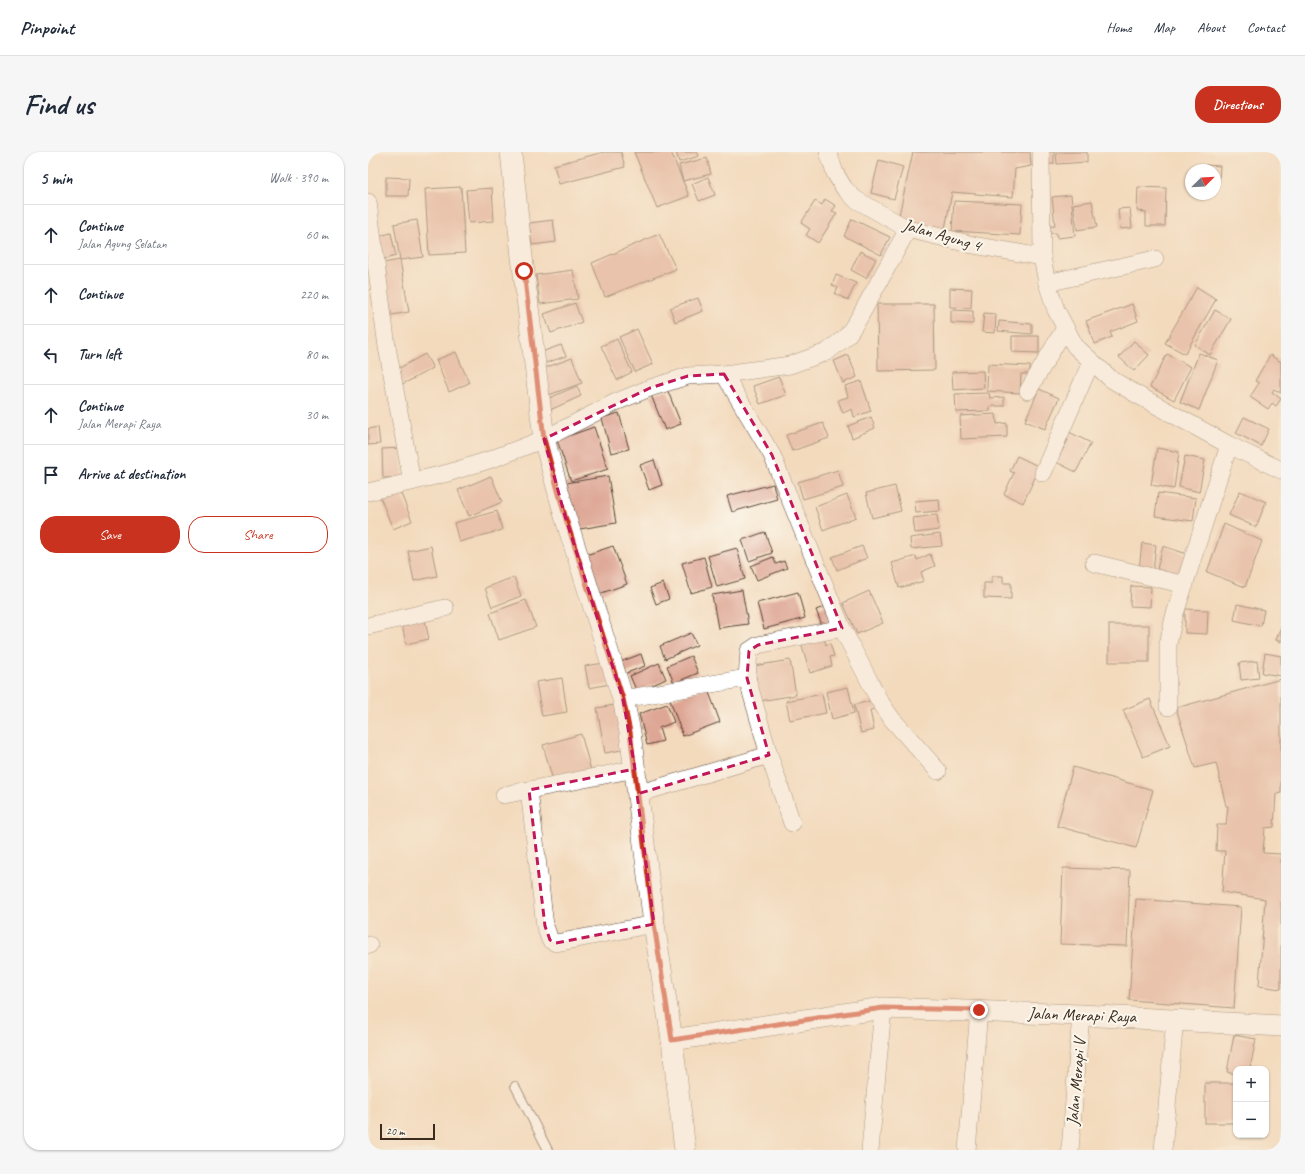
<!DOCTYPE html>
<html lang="en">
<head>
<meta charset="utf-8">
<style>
  body { margin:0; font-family:Caveat,sans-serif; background:#f6f6f7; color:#1f2937 }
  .controls { position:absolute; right:12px; bottom:12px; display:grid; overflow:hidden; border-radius:8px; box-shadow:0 1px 3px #0004 }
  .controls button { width:36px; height:36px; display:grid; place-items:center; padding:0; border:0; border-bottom:1px solid #e0e1e3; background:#fff; color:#1f2937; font:20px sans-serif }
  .compass { position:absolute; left:817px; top:12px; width:36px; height:36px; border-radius:50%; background:#fff; box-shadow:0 1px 3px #0004; rotate:66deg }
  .scale { position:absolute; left:12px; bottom:10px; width:55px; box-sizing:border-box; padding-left:4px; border:2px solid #3b2a1e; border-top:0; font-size:11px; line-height:14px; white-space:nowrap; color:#3b2a1e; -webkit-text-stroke:3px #fbf7ec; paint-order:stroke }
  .stop { position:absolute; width:12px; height:12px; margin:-9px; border:3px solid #c8321e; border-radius:50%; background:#fff }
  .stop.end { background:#c8321e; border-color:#fff; box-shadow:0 1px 4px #0008 }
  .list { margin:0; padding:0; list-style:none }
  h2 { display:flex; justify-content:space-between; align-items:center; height:52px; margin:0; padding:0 16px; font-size:17px }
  h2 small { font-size:13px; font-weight:400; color:#747a83 }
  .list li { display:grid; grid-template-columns:26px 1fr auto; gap:12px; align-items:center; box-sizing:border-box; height:60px; padding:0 16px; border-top:1px solid #e0e1e3 }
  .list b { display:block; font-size:15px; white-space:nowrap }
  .list p { margin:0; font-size:13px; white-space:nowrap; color:#747a83 }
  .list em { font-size:13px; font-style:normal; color:#747a83 }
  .actions { display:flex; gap:8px; padding:12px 16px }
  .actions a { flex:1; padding:9px 0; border:1px solid #c8321e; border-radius:16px; text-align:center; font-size:14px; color:#c8321e }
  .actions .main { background:#c8321e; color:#fff }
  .icon { flex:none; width:22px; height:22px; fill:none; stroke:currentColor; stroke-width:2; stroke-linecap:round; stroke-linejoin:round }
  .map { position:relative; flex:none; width:913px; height:998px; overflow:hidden; border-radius:16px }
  header { display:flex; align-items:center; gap:24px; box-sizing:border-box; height:56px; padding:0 20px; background:#fff; border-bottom:1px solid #e0e1e3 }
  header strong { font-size:19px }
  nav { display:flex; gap:22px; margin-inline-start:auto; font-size:14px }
  .intro { display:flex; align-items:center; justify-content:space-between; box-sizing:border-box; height:96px; padding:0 24px }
  h1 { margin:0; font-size:28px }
  .button { padding:10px 18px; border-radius:16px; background:#c8321e; color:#fff; font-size:14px; font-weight:700 }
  main { display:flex; gap:24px; padding:0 24px }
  aside { flex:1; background:#fff; border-radius:16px; box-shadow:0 1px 3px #0004 }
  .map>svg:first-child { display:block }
  .building { fill:#dea694 }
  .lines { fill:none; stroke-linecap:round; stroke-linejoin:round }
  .service-casing { stroke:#574436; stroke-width:10 }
  .minor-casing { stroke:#574436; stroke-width:18 }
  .tertiary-casing { stroke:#574436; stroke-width:22 }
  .service { stroke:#fff; stroke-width:8 }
  .minor { stroke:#fff; stroke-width:17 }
  .tertiary { stroke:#fff; stroke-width:21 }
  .route { stroke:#c8321e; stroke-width:5 }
  .marked { fill:none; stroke:#c2185b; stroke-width:3; stroke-dasharray:8 5; stroke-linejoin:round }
  .labels { text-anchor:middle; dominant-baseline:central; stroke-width:4; stroke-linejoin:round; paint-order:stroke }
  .street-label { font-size:17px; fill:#3b2a1e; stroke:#fbf7ec }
</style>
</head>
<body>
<header>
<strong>Pinpoint</strong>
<nav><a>Home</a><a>Map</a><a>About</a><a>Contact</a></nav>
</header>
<div class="intro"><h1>Find us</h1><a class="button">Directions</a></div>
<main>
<aside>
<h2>5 min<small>Walk · 390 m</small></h2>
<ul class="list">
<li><svg class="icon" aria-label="ahead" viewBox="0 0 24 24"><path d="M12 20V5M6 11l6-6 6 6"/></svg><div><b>Continue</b><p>Jalan Agung Selatan</p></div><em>60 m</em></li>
<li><svg class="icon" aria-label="ahead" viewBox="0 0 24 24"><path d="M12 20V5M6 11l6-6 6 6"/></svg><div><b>Continue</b></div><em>220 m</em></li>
<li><svg class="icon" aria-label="left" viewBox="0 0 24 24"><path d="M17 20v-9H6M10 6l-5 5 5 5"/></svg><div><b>Turn left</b></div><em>80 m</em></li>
<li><svg class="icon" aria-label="ahead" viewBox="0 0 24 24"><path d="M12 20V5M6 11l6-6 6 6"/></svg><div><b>Continue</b><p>Jalan Merapi Raya</p></div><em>30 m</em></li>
<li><svg class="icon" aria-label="arrive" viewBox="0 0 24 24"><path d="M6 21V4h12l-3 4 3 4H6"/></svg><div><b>Arrive at destination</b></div></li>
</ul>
<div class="actions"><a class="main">Save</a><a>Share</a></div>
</aside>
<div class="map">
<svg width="913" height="998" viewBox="0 0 913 998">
  <rect width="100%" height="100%" fill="#fbf7ec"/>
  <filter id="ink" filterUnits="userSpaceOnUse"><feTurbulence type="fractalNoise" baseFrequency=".025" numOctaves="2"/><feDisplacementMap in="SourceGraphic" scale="8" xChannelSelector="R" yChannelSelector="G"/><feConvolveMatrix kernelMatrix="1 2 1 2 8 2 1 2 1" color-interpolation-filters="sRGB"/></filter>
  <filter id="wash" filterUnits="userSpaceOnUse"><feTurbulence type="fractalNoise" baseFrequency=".012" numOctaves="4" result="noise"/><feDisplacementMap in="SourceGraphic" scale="16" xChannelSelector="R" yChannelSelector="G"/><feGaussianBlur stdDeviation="0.9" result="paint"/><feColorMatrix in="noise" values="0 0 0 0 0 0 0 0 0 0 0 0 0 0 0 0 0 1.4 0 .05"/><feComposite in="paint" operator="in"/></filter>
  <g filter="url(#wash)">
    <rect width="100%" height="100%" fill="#f3dabd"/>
    <g id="blocks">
      <g class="building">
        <polygon points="236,0 253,0 257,15 191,32 186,13"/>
        <polygon points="266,0 303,0 321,44 289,56"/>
        <polygon points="308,0 329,0 331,4 311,10"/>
        <polygon points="545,0 662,0 663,14 647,17 645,45 584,40 577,77 530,68"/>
        <rect x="677" y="0" width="9" height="12"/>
        <polygon points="688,0 719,0 719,10 689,12"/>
        <polygon points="339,6 343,22 315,29 311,13"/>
        <polygon points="511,8 535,15 526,47 503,41"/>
        <polygon points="837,13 852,14 851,30 847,30 847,18 836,18"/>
        <polygon points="18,25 41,26 40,44 18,44"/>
        <polygon points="340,25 347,43 331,49 324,32"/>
        <polygon points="93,35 97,101 61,103 57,37"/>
        <polygon points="770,35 798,36 797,74 778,74 778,60 769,59"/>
        <polygon points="124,36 126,69 101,71 98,38"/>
        <polygon points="703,43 707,84 689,86 688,81 676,82 676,75 687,74 684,45"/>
        <polygon points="457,47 468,54 464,59 469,61 450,91 438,83 442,77 433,71 447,49 454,53"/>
        <polygon points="586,49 654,52 652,83 584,79"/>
        <polygon points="724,49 729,75 709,78 705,52"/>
        <polygon points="762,56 764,76 752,77 750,57"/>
        <polygon points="484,67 522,85 513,103 476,84"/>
        <polygon points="49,68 55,105 32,108 26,72"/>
        <polygon points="185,68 188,90 164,93 161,71"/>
        <polygon points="23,81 28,104 13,108 7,85"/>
        <polygon points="291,82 308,117 237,145 224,111"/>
        <polygon points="492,99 508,107 498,126 483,118"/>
        <polygon points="32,108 41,160 18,164 9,112"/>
        <polygon points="205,118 210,147 172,152 168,123"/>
        <polygon points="468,123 488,131 480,148 467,142 470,136 464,133"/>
        <polygon points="829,135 848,147 817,202 797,191"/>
        <polygon points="582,136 604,137 603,156 582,155"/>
        <polygon points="330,146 335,159 307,170 302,156"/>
        <polygon points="207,151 214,170 183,181 176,162"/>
        <polygon points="509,152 566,152 567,218 510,219"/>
        <polygon points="764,152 770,169 742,180 744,185 727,192 718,169"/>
        <polygon points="583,158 605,159 605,172 583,171"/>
        <polygon points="847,158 863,167 842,203 827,193"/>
        <polygon points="616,161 628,162 627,181 614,180"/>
        <polygon points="631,169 664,172 664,182 630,179"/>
        <polygon points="269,177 285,212 267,220 251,185"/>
        <polygon points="644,184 671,184 671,201 644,200"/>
        <polygon points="249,187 264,220 249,228 233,194"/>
        <polygon points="766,189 781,203 766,219 751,205"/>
        <polygon points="193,193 198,204 172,213 168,202"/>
        <polygon points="88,200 101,231 81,240 68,208"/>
        <polygon points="831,201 850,208 831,258 812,250"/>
        <polygon points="57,202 65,216 33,233 26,219"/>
        <polygon points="799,202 823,215 806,248 782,235"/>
        <polygon points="480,203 489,225 475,231 466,209"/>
        <polygon points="902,203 913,210 913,241 906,237 904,240 913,247 908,254 904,251 900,257 882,245 891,231 887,229"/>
        <polygon points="204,206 214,231 181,243 171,218"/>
        <polygon points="620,212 662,214 662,222 653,222 652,241 619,239"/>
        <polygon points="615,219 616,236 585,238 584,220"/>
        <polygon points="411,225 418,243 392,252 385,234"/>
        <polygon points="493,229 503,259 486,265 484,257 475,261 470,248 480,245 477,234"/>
        <polygon points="209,234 213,244 182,258 177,248"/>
        <polygon points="299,237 313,272 297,278 283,243"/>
        <polygon points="671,237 691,246 677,277 657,269"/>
        <polygon points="621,241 622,246 636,245 636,254 622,254 622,259 588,260 587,242"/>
        <polygon points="251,261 261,297 243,301 234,266"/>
        <polygon points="628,262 629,272 639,271 639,285 593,287 592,264"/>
        <polygon points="503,265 507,276 484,286 480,274"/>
        <polygon points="876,265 901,277 893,294 868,281"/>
        <polygon points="455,271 461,286 424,299 418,283"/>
        <polygon points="10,275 12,292 0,293 0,277"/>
        <polygon points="226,275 240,317 203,329 189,288"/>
        <polygon points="701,280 723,291 708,320 688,310 700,288 697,287"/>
        <polygon points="33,296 35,325 15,326 14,297"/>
        <polygon points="789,296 811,300 806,337 783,333"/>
        <polygon points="649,304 672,315 655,351 636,342 646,321 642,319"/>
        <polygon points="817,304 837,308 831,340 811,335"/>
        <polygon points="286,308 294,333 281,338 272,313"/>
        <polygon points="470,318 475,335 435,347 430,330"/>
        <polygon points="123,324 134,350 101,364 90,338"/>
        <polygon points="240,324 248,371 206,378 198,331"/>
        <polygon points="405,332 409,347 364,360 359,344"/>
        <polygon points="527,334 533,359 504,366 498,341"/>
        <polygon points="31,337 44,369 25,377 12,345"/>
        <polygon points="872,339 898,350 888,375 861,363"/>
        <polygon points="790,341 828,346 825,369 787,364"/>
        <polygon points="479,343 488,365 455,378 447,355"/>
        <polygon points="571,347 572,359 548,361 547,349"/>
        <polygon points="129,359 134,378 91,390 86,371"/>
        <polygon points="569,363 571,378 547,381 545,366"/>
        <polygon points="856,372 894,389 877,435 839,420"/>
        <polygon points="397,380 404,401 381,409 374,388"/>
        <polygon points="572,382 574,394 543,397 542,386"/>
        <polygon points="774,391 788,393 785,420 771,418"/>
        <polygon points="63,394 69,424 46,429 40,399"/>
        <polygon points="245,394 259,432 228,443 215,404"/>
        <polygon points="494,394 499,406 469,418 464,405"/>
        <polygon points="795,394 819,402 813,425 789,417"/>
        <polygon points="369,396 377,427 349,435 340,404"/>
        <polygon points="562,402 567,414 553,420 556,429 531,436 524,411 548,404 549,408"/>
        <polygon points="336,405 344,435 323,441 314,411"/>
        <polygon points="405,405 408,412 416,409 419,416 389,428 383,414"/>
        <polygon points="624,424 635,424 635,431 643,431 643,447 616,446 616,431 624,431"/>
        <polygon points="146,425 153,444 124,455 117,436"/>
        <polygon points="295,431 301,447 288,452 282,436"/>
        <polygon points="763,434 783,435 782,455 762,454"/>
        <polygon points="374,438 380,472 350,476 344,443"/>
        <polygon points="501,439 515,471 489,482 475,451"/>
        <polygon points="430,440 437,466 396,477 389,451"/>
        <polygon points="158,448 168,475 131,488 122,461"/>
        <polygon points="463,452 468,468 454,473 448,458"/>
        <polygon points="869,452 896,458 893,474 866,468"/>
        <polygon points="817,457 840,458 839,482 817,481"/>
        <polygon points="56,464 61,487 38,492 33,468"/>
        <rect x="741" y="473" width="40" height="37"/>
        <polygon points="913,475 913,490 908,488"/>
        <polygon points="323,481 329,493 297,507 292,494"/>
        <polygon points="455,483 458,493 462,491 466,504 462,505 464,514 442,521 433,490"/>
        <polygon points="897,501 913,504 913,524 894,521"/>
        <polygon points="273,502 277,514 256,522 252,510"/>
        <polygon points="323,504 330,521 306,531 299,514"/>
        <polygon points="422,508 428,543 392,549 386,514"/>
        <polygon points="889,509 891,526 873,528 871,511"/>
        <polygon points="243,510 247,531 221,536 217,514"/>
        <polygon points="291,511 298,527 269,540 262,524"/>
        <polygon points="194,526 199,560 174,564 168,530"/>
        <polygon points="913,527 913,641 908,642 906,675 897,676 895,701 913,702 913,837 891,834 897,747 854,740 857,699 848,699 849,673 858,673 860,654 858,654 848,611 827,616 808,556"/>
        <polygon points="339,535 352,570 315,584 302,548"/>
        <polygon points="480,535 486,561 464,567 458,540"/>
        <polygon points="454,542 458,561 422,568 418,549"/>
        <polygon points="509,547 511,556 502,558 506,578 493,581 486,553"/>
        <polygon points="782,547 802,594 775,605 755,558"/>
        <polygon points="252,552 259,597 237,601 229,556"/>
        <polygon points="299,552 306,570 291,576 295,589 279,593 271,562"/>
        <polygon points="213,582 224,622 186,632 175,593"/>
        <polygon points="705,615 785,638 768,696 689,674"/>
        <polygon points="695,716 762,718 759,794 692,792"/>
        <polygon points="768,747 873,755 866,856 761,848"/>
        <polygon points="866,883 888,887 882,917 868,917 868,922 859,920"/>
        <rect x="837" y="931" width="31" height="40"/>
      </g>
    </g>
  </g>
  <g filter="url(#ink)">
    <use href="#blocks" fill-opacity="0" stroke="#574436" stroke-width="1"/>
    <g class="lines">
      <defs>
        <polyline id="service" points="147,934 180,998"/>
        <g id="minor">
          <polyline points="460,0 467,21 476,36 487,47 540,77 605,93 674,105"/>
          <polyline points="673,0 674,105 679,131 688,158 707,194 743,227 768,242 861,293 913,318"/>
          <polyline points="0,50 19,195 44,330"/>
          <polyline points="679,131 787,107"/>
          <polyline points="356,222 404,303 474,476 511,548 524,567 570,619"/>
          <polyline points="660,239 697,176"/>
          <polyline points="675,321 723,210"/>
          <polyline points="0,340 80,321 124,307 176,287 248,250 282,236 320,224 356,222 422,213 459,200 479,184 491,166 540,77"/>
          <polyline points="726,411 817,433"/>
          <polyline points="0,474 77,456"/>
          <polyline points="255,547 379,526"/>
          <polyline points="800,555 800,492 806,465 861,293"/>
          <polyline points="161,638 177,774 182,788 188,791 286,772"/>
          <polyline points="269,642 401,603"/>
          <polyline points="136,643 267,617"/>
          <polyline points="424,671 401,603 379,526 381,499 390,493 474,476"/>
          <polyline points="0,793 1,793"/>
          <polyline points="502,998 515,856"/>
          <polyline points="599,998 611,859"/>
          <polyline points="702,998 713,863"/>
          <polyline points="795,998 807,867"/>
        </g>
        <g id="tertiary">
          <polyline points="143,0 154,105 176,287 197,364 255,547 262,580 286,772 304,888 317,998"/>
          <polyline points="304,888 515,856 713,863 913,874"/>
        </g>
      </defs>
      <use href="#service" class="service-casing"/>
      <use href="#minor" class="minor-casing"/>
      <use href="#tertiary" class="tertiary-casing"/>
      <use href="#service" class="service"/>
      <use href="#minor" class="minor"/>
      <use href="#tertiary" class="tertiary"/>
    </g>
  </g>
  <g class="lines" filter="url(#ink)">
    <polyline class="route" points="156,119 176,287 197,364 255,547 262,580 286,772 304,888 515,856 611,858"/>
  </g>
  <path d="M0 0H913V998H0ZM356 222 404 303 474 476 390 493 381 499 379 526 401 603 269 642 286 772 188 791 182 788 177 774 161 638 267 617 255 547 197 364 176 287 282 236 320 224Z" fill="#f3dabd" fill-opacity=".55" fill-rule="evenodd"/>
  <path class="marked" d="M356 222 404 303 474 476 390 493 381 499 379 526 401 603 269 642 286 772 188 791 182 788 177 774 161 638 267 617 255 547 197 364 176 287 282 236 320 224Z"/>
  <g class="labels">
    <g class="street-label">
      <text transform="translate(574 83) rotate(16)">Jalan Agung 4</text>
      <text transform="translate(714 863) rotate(2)">Jalan Merapi Raya</text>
      <text transform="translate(708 930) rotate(-85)">Jalan Merapi V</text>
    </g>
  </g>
</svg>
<div class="controls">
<button>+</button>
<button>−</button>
</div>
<svg class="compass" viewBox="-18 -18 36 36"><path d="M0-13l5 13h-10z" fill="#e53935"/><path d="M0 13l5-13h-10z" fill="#747a83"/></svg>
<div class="scale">20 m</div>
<div class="stop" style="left:156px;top:119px"></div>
<div class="stop end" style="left:611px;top:858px"></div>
</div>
</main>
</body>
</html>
